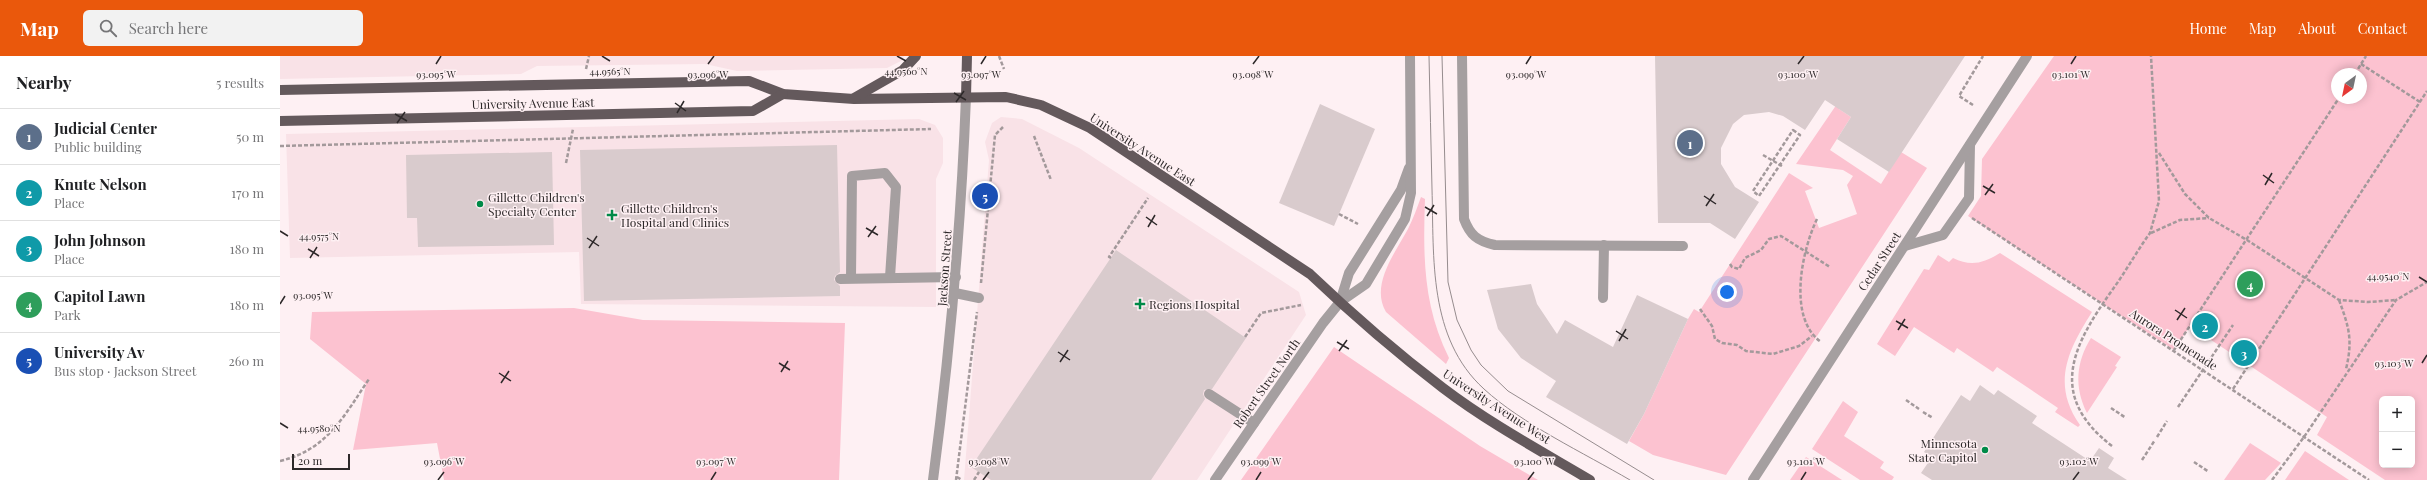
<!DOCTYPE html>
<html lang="en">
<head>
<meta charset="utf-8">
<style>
  body { margin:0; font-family:"Playfair Display",serif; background:#f2f2f2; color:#202124 }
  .controls { position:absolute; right:12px; bottom:12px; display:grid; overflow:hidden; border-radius:6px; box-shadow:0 2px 10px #0003 }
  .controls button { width:36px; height:36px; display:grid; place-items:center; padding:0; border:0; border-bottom:1px solid #e0e0e0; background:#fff; color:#202124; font:20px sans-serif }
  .compass { position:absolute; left:2051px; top:12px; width:36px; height:36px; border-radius:50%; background:#fff; box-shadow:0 2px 10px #0003; rotate:213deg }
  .scale { position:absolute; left:12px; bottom:10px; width:58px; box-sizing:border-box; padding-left:4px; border:2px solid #2d2829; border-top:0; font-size:11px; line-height:14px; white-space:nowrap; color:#2d2829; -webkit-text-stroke:3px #fef0f3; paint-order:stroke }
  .you { position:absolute; left:1447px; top:236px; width:14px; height:14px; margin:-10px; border:3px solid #fff; border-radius:50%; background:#1a73e8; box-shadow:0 0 0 6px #1a73e833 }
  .badge { display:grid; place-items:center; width:26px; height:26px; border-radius:50%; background:#ea580c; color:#fff; font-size:13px; font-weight:700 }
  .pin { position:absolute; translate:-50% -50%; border:2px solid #fff; box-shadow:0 1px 4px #0006 }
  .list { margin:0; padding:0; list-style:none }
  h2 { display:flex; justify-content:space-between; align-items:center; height:52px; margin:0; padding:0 16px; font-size:17px }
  h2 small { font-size:13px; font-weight:400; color:#757577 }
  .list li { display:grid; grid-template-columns:26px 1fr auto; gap:12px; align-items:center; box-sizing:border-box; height:56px; padding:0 16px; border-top:1px solid #e0e0e0 }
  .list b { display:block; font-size:15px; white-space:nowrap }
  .list p { margin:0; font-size:13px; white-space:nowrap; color:#757577 }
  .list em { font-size:13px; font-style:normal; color:#757577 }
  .icon { flex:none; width:22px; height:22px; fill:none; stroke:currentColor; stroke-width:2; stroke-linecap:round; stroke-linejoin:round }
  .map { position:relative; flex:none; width:2147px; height:424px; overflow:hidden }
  header { display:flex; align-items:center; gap:24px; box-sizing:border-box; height:56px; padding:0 20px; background:#ea580c; color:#fff }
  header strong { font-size:19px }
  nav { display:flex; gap:22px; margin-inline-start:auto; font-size:14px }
  .search { width:280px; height:36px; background:#f2f2f2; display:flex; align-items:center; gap:10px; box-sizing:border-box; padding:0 14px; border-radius:6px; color:#757577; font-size:15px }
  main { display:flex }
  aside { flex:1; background:#fff }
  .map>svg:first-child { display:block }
  .built { fill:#f9e2e7 }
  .green { fill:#fcc2d0; fill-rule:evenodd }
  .building { fill:#d9cbcd }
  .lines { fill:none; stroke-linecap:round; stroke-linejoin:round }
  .path { stroke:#a3999b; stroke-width:2.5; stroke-dasharray:4 2; stroke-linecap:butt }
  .minor { stroke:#a59fa0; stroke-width:10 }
  .major { stroke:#64595c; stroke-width:10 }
  .tram { stroke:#968c8e; stroke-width:1 }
  .ticks { fill:none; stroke:#2d2829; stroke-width:1.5 }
  .poi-dot { fill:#008a48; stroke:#fef0f3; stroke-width:1.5 }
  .labels { text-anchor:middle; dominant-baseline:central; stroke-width:3; stroke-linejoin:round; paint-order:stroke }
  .street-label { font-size:12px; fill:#2d2829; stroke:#fef0f3 }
  .poi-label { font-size:12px; fill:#2d2829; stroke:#fef0f3; text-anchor:start }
  .ticks-label { font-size:10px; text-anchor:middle; fill:#2d2829; stroke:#fef0f3; stroke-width:3; stroke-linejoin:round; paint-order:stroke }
</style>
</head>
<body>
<header>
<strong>Map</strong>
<div class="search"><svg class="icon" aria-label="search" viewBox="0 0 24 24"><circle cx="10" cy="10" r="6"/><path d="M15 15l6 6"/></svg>Search here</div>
<nav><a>Home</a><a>Map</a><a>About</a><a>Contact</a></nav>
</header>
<main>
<aside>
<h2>Nearby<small>5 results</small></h2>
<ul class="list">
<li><span class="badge" style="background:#5c6f8a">1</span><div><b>Judicial Center</b><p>Public building</p></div><em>50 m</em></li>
<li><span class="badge" style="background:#0f9aa8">2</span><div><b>Knute Nelson</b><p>Place</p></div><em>170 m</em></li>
<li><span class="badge" style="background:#0f9aa8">3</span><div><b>John Johnson</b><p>Place</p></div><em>180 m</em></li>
<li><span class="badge" style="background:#2e9e5b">4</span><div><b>Capitol Lawn</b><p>Park</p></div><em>180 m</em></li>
<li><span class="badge" style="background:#1a4fb4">5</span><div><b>University Av</b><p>Bus stop · Jackson Street</p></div><em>260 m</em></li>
</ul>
</aside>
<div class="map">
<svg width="2147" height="424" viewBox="0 0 2147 424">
  <rect width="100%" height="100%" fill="#fef0f3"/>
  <g class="built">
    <polygon points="0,0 624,0 621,5 607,12 457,15 425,8 257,10 241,18 0,23"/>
    <polygon points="721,61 742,63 799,92 1019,236 1026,259 917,424 684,424 709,104 705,86 712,67"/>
    <polygon points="639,63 655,69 663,82 663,107 656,123 656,251 301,248 299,196 10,202 6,78"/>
  </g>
  <g class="green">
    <path d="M1774 0H2147V424H2105L2037 379 2047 361 1910 270 1894 294 1688 160 1701 140 1702 103ZM2057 18H2081V42H2057ZM2102 343H2132V409H2102Z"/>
    <polygon points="1559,45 1559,53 1571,61 1550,94 1601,128 1621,96 1647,112 1446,419 1373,399 1349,385 1364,358 1408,263 1414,253 1419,256 1509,117 1533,132 1525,135 1539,172 1577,158 1567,129 1573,120 1563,114 1516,108"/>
    <path d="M1141 141 1145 143C1143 200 1143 250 1169 302L1166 308 1106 256C1090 229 1115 197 1128 173 1133 163 1137 152 1141 141Z"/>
    <path d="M1720 197 1812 256C1788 294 1771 328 1800 369L1798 371 1775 356 1778 352 1717 311 1713 316 1677 292 1674 297 1634 271 1615 300 1597 288 1644 213 1649 214 1658 199 1669 206 1673 202C1691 211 1704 207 1720 197Z"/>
    <polygon points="294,252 363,264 565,267 559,424 164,424 157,387 73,394 86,328 30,283 32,256"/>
    <path d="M1811 282 1841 301 1835 310 1837 311 1807 357C1794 331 1796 306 1811 282Z"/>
    <polygon points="1054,291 1200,390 1258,424 961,424"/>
    <polygon points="1563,345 1578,356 1564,380 1604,406 1600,412 1614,421 1612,424 1580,424 1532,393"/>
    <polygon points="1970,387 2001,407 1985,424 1944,424"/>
    <polygon points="2025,395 2069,424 2005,424"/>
    <polygon points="1526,401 1562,424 1510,424"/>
  </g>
  <g class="building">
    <polygon points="1375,0 1685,0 1609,116 1557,83 1571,61 1545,44 1525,74 1503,60 1489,56 1464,59 1453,68 1441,92 1441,108 1455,131 1479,146 1455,183 1430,167 1378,167"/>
    <polygon points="1040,48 1095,73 1054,170 999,147"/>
    <polygon points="557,89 560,216 555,220 554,224 560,230 560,240 304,245 300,94"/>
    <polygon points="272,96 274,189 138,191 137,162 127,162 126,99"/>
    <polygon points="836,194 966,282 932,333 924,334 923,338 925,343 871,424 711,424 691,411"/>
    <polygon points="1251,228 1257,248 1277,278 1285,264 1333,291 1357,239 1408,263 1364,358 1347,388 1266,341 1276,325 1241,302 1218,273 1207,234"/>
    <polygon points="1700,329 1714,339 1718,334 1757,360 1752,367 1810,405 1819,392 1834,402 1828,412 1847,424 1652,424 1641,417 1652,401 1644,396 1681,339 1690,345"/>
  </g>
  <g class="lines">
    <g class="path">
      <polyline points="719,0 724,13"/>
      <polyline points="2081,8 2140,46"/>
      <polyline points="306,13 309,0"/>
      <polyline points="2075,18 2086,0"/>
      <polyline points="1693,49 1679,40 1703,0"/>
      <polygon points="1513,74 1520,79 1479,140 1473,135"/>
      <polyline points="754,80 771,124"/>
      <polyline points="0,90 651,73"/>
      <polyline points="1879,97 1905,138 1929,162 1967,184 2059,244 2088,246 2116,244"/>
      <polyline points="1483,99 1502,110"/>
      <polyline points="286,107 293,73"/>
      <polyline points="1059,158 1078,168"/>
      <polyline points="1692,162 2089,424"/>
      <path d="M1537 163C1522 194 1507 262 1541 286"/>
      <polyline points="1871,177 1900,164 1929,162"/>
      <polyline points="831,202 829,201 868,142"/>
      <polyline points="1450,208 1452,211 1459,213 1465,202 1481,194 1489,183 1501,180 1550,211"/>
      <polyline points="701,227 715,79 723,71"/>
      <path d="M2059 244C2069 271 2073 284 2066 313"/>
      <polyline points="1420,253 1432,270 1435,283 1442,287 1457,289 1466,295 1493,298 1519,290 1532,280"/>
      <polyline points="965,281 981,257 1021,249"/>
      <polyline points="1894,294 2059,42"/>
      <polyline points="1953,333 2147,35"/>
      <polyline points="1626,344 1639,353"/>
      <polyline points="1898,351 1953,269"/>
      <polyline points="1831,352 1846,362"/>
      <polyline points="1643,356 1653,362"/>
      <polyline points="1877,381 1887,365"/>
      <path d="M1832 390C1766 339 1793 289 1833 233 1846 215 1857 195 1870 177L1879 145 1871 0"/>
      <polyline points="1862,404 1875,384"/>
      <path d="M0 405C47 394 64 360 89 323"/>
      <polyline points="1914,406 1929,416"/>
      <polyline points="677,421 682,424"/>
      <polyline points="676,424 697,256"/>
      <polyline points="694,424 699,416"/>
      <polyline points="1992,424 2024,381 2116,244 2147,226"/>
    </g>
    <g class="minor">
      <path d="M1182 0 1184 163C1190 179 1197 185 1215 189L1403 190"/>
      <polyline points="1625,190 1663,179 1689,142 1690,89"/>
      <polyline points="571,222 572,120 605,117 616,131 610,221"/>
      <polyline points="560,223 676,221"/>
      <polyline points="675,237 699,242"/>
      <polyline points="1323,242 1324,189"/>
      <polyline points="1060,246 1069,217 1121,134 1129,112"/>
      <polyline points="929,338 974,367"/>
      <path d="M653 424C670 295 681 170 686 41"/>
      <polyline points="935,424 1043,267 1060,246 1086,228 1125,163 1131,137 1130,0"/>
      <polyline points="1473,424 1747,0"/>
    </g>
    <g class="major">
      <path d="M0 34 469 25 503 38 574 43 726 41 761 49 810 72 1030 218C1072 258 1117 297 1163 332 1209 367 1261 395 1310 424"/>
      <polyline points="686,41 687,0"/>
      <polyline points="574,42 623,14 636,0"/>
      <polyline points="0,65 473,55 503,38"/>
    </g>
    <g class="tram">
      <path d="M1149 0C1150 44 1151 89 1152 133 1154 202 1148 282 1204 333 1242 368 1304 397 1350 424"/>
      <polyline points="1162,0 1168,226 1177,264 1191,294 1201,309 1228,335 1374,424"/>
    </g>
  </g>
  <path class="ticks" d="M322 0 330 5M617 0 626 5M156 8 161 0M428 8 434 0M701 8 706 0M973 8 979 0M1246 8 1251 0M1518 8 1524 0M1791 8 1796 0M674 37 686 44M676 46 684 35M395 47 406 55M397 57 404 45M115 58 127 65M117 67 125 56M1983 119 1994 127M1985 129 1992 117M1703 130 1715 137M1705 139 1713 128M1424 140 1436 148M1426 150 1434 138M1145 151 1157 158M1147 160 1154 149M866 161 877 169M868 171 875 159M586 172 598 179M0 175 8 180M588 181 596 170M307 182 319 190M309 192 317 180M28 193 39 200M30 202 37 191M2139 221 2147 226M0 248 5 240M1895 254 1907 262M1897 264 1905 252M1616 265 1628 272M1618 274 1625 263M1336 275 1348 283M1339 285 1346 273M1057 286 1069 293M1059 295 1067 284M778 296 790 304M780 306 788 294M499 307 510 314M2142 307 2147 299M501 316 508 305M219 317 231 325M221 327 229 315M0 367 8 372M158 424 164 416M431 424 436 416M703 424 709 416M976 424 981 416M1248 424 1254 416M1521 424 1526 416M1793 424 1799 416"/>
  <g class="poi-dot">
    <circle cx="200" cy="148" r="4"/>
    <path d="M330 153h4v4h4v4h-4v4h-4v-4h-4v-4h4z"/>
    <path d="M858 242h4v4h4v4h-4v4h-4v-4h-4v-4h4z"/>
    <circle cx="1705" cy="394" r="4"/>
  </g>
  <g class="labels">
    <g class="street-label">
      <text transform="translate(253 47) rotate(-1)">University Avenue East</text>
      <text transform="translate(863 93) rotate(33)">University Avenue East</text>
      <text transform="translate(1599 205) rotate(-57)">Cedar Street</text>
      <text transform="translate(664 212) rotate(-86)">Jackson Street</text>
      <text transform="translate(1894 283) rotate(33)">Aurora Promenade</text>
      <text transform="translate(986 327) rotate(-55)">Robert Street North</text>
      <text transform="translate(1217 350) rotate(33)">University Avenue West</text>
    </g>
    <g class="poi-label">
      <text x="208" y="141">Gillette Children's<tspan x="208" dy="14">Specialty Center</tspan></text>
      <text x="341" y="152">Gillette Children's<tspan x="341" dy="14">Hospital and Clinics</tspan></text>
      <text x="869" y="248">Regions Hospital</text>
      <text x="1697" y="387" text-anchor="end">Minnesota<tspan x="1697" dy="14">State Capitol</tspan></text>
    </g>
  </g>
  <g class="ticks-label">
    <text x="330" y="19">44.9565°N</text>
    <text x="626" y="19">44.9560°N</text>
    <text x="156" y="22">93.095°W</text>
    <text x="428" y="22">93.096°W</text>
    <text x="701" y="22">93.097°W</text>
    <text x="973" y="22">93.098°W</text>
    <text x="1246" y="22">93.099°W</text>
    <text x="1518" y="22">93.100°W</text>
    <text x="1791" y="22">93.101°W</text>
    <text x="39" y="184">44.9575°N</text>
    <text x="2108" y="224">44.9540°N</text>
    <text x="33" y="243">93.095°W</text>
    <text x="2114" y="311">93.103°W</text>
    <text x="39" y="376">44.9580°N</text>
    <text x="164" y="409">93.096°W</text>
    <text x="436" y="409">93.097°W</text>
    <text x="709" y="409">93.098°W</text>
    <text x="981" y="409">93.099°W</text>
    <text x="1254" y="409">93.100°W</text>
    <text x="1526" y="409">93.101°W</text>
    <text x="1799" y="409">93.102°W</text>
  </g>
</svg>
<div class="controls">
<button>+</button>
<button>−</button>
</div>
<svg class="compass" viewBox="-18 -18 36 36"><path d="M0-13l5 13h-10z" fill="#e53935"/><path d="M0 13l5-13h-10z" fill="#757577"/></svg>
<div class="scale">20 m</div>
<div class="you"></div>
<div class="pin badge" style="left:1410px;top:87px;background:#5c6f8a">1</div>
<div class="pin badge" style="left:1925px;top:270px;background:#0f9aa8">2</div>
<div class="pin badge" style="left:1964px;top:297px;background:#0f9aa8">3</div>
<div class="pin badge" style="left:1970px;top:228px;background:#2e9e5b">4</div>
<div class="pin badge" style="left:705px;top:140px;background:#1a4fb4">5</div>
</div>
</main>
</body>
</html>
